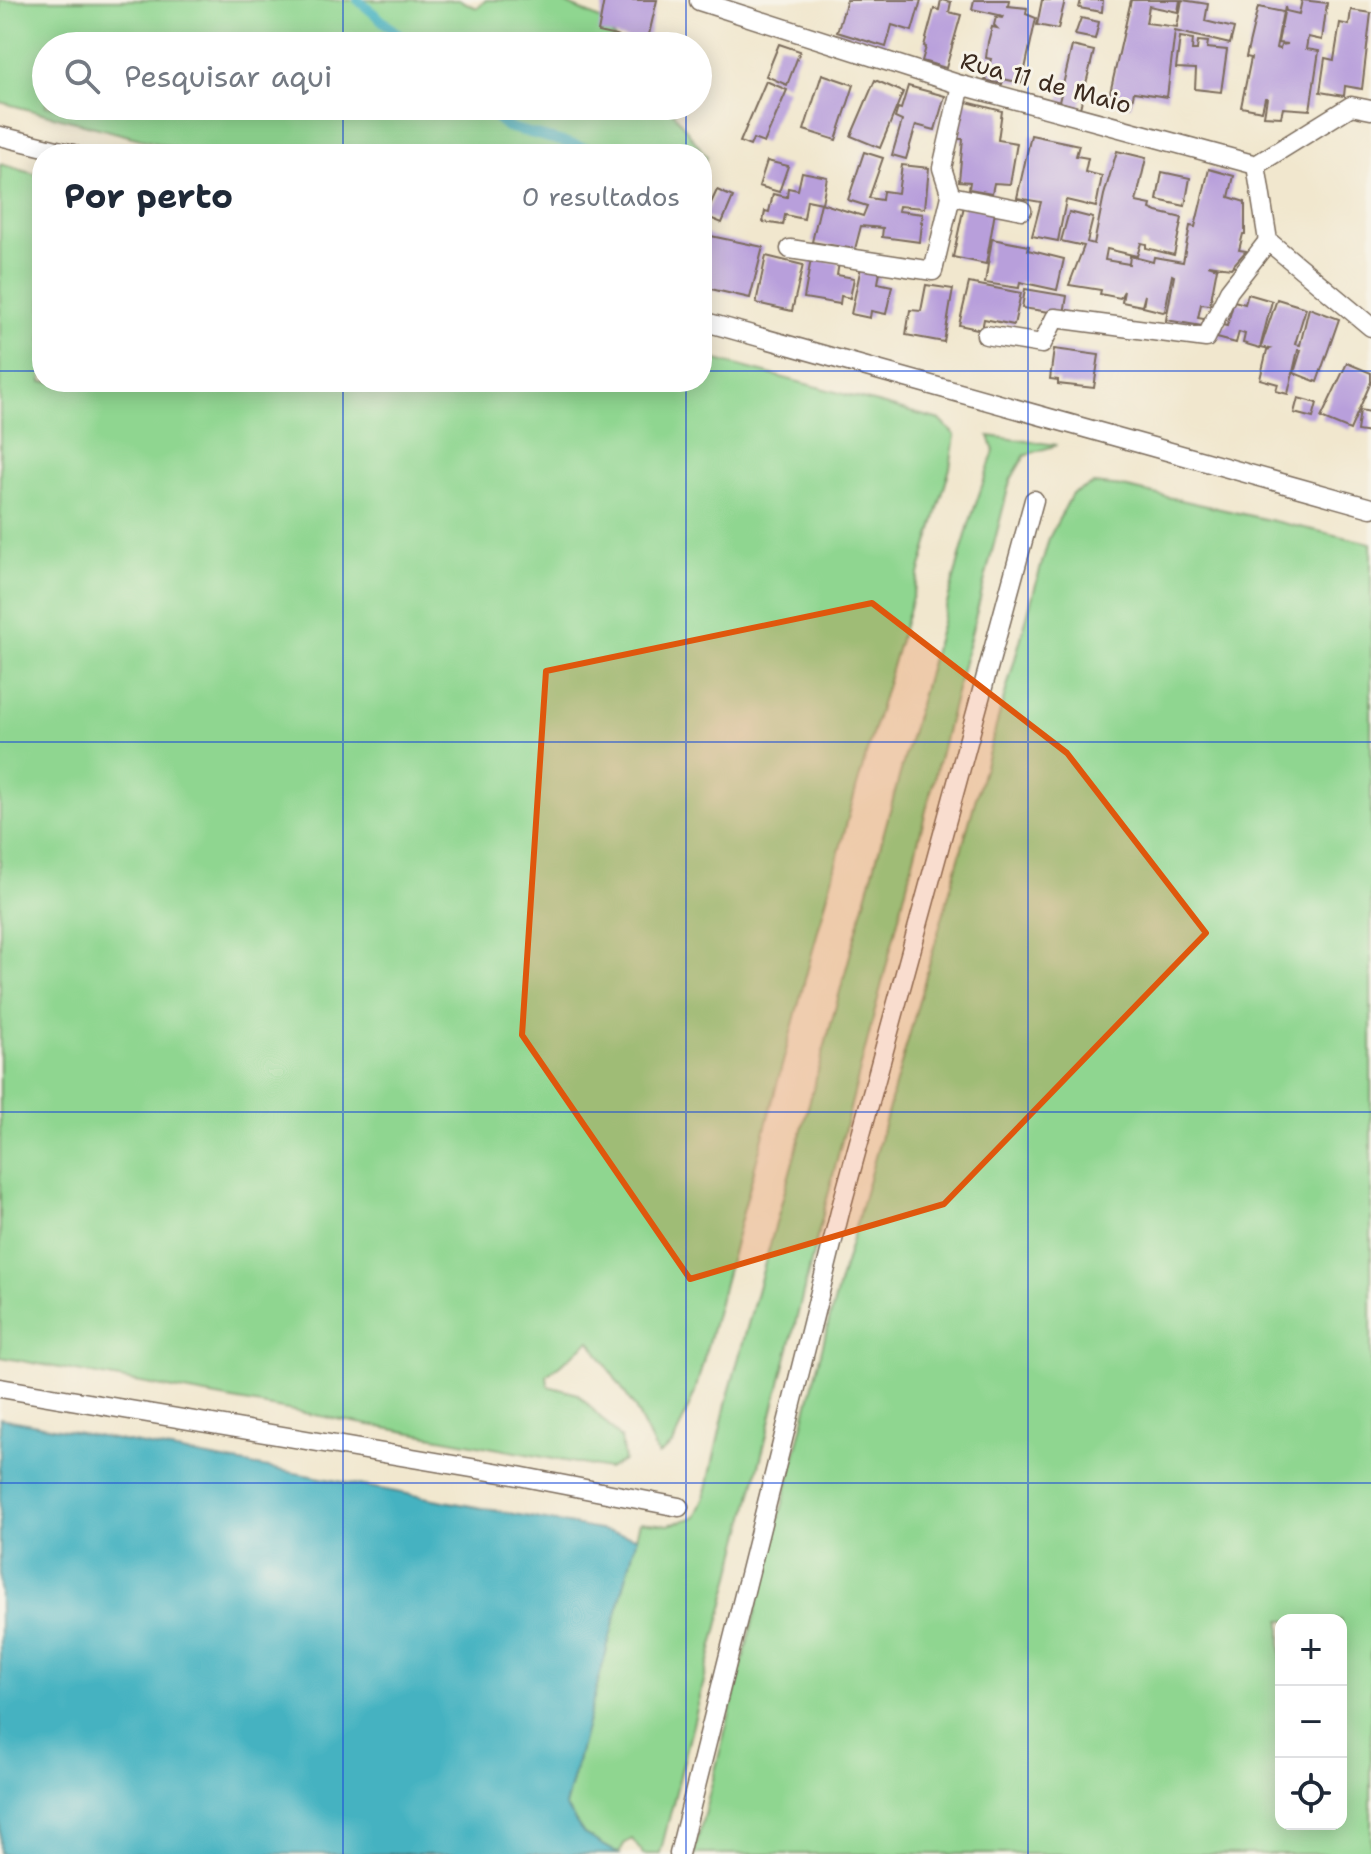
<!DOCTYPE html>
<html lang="pt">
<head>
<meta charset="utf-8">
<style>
  body { margin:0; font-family:"Shantell Sans",sans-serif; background:#f2f2f3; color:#1f2937 }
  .controls { position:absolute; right:24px; bottom:24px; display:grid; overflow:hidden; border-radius:16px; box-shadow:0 4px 20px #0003 }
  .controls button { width:72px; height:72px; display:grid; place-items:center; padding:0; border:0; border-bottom:2px solid #e0e1e3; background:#fff; color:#1f2937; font:40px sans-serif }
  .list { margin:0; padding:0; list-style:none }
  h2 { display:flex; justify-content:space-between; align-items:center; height:104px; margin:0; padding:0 32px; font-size:34px }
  h2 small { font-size:26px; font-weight:400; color:#747a83 }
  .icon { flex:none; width:44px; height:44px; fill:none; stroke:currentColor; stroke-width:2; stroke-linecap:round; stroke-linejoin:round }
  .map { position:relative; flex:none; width:1371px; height:1854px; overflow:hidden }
  .search { position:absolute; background:#fff; box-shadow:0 4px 20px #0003; left:32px; top:32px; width:680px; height:88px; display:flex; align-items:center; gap:20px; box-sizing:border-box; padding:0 28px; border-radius:44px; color:#747a83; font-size:30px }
  .panel { position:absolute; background:#fff; box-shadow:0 4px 20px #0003; left:32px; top:144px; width:680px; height:248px; border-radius:32px }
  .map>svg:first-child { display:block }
  .green { fill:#8fd690; stroke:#658057; stroke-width:2; fill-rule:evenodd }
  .water { fill:#44b2c1; stroke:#406e70; stroke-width:2 }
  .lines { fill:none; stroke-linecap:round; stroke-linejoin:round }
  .stream { stroke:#44b2c1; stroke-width:10 }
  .building { fill:#b89fdb }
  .lane-casing { stroke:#7b6c5c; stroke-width:21 }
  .lane { stroke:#fff; stroke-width:18 }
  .marked { fill:#df570d; fill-opacity:0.2; stroke:#df570d; stroke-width:6; stroke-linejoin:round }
  .grid { fill:none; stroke:#1d4ed8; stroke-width:2; stroke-opacity:0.55 }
  .labels { text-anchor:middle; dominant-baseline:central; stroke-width:6; stroke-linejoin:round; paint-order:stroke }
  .street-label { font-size:24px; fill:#3b2a1e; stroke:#f7f3e8 }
</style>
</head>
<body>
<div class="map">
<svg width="1371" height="1854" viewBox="0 0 1371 1854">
  <rect width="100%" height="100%" fill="#f7f3e8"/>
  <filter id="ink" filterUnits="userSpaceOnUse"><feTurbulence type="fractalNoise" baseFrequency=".0125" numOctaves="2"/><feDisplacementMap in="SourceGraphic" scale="16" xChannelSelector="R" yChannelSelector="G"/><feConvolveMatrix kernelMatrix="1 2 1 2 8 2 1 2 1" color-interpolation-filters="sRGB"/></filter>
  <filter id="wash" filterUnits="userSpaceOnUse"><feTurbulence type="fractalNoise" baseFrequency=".006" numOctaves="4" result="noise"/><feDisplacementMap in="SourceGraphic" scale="32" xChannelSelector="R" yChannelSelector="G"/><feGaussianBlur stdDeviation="1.8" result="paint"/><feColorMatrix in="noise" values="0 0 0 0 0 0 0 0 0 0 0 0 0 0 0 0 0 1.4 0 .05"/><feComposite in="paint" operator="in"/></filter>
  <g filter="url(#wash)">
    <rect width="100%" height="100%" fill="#f1e7ce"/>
    <g class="green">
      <polygon points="0,0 460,0 477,8 486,0 558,0 600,19 621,46 46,46 46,106 668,106 707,157 702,168 702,154 197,154 0,102"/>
      <polygon points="0,164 42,176 42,382 702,382 702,356 940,420 955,435 950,468 851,807 695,1392 673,1444 658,1455 635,1408 590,1341 547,1375 548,1386 578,1394 621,1439 624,1461 608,1469 0,1357"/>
      <polygon points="989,436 1057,445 1025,455 1010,481 660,1854 643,1854 632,1839 624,1844 619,1854 584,1834 565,1806 640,1522 668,1525 696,1517 705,1497 726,1404 969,524 994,451"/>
      <path d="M1093 484 1123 487 1371 543V1854H694L830 1317 1049 538 1072 494ZM1341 1620V1824H1281V1620Z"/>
    </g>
    <polygon class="water" points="0,1418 637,1537 565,1806 584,1834 619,1854 0,1854"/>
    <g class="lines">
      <g class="stream">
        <polyline points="358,0 412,46"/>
        <polyline points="482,106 507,127 609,154"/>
      </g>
    </g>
    <g id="blocks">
      <g class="building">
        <polygon points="604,0 657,0 647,43 598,32"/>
        <polygon points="847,0 921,0 912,31 892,25 886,47 837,32"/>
        <polygon points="941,0 951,2 949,12 961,15 946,68 922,61 926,47 924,46 934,9 939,10"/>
        <polygon points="974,0 1009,0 1008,6 1027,8 1026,14 1036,18 1022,83 1003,79 1002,84 985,80 991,59 986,58 988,42 992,27 997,28 994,25 996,17 1002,18 1003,16 972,9"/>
        <polygon points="1042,0 1065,0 1058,29 1037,25"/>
        <polygon points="1081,0 1103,0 1102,12 1079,8"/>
        <polygon points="1131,0 1180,0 1178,12 1149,6 1146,23 1177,27 1182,0 1208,4 1205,21 1234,28 1230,44 1175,31 1167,97 1134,92 1131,106 1108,102"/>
        <polygon points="1302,0 1327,3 1322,40 1308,37 1306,49 1319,51 1310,110 1283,108 1281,117 1264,116 1267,98 1265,98 1262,111 1241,107 1251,58 1246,57 1258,7 1283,12 1276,48 1280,49 1281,45 1288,44 1278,43 1285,7 1286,11 1299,14"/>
        <polygon points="1351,10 1371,13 1362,89 1345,86 1344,96 1320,92 1325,58 1334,60 1340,23 1349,25"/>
        <polygon points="1081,18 1099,22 1095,39 1075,35"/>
        <polygon points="1180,37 1193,39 1192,50 1197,50 1198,41 1208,42 1207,48 1227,50 1221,92 1195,89 1196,69 1176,68"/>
        <polygon points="779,44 800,51 787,85 766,76"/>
        <polygon points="1072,46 1094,51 1080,108 1059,102"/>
        <polygon points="822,74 854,85 836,140 804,130"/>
        <polygon points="875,80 903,92 880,148 851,136"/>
        <polygon points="766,81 787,90 764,143 753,139 750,146 740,142"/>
        <polygon points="908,86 945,96 935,130 916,125 906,159 892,155 902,121 895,118 898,108 901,109"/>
        <polygon points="963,101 1002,111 998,140 1017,143 1010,184 994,183 992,193 969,189 970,182 959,181 963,139 958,139"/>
        <polygon points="1031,135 1079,145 1076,156 1088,158 1085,172 1102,176 1096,207 1066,200 1058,241 1032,236 1041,202 1017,198"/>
        <polygon points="1117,151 1146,158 1136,202 1151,205 1150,209 1157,212 1182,218 1174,255 1146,248 1146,244 1141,243 1137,256 1107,249 1105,260 1129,264 1130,256 1153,262 1154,257 1183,262 1190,226 1195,227 1209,169 1234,176 1229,197 1245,202 1245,234 1243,234 1239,250 1246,251 1231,268 1208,265 1217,268 1210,305 1201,304 1198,318 1204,319 1202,326 1166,320 1174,276 1172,275 1165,311 1163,312 1143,307 1145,295 1142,306 1122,302 1124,291 1120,298 1100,294 1101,290 1069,285 1084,246 1061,241 1069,212 1093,218 1087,242 1094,244 1104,195"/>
        <polygon points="864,152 883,158 869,198 882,200 883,191 898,193 902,165 929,168 925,208 899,206 898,211 923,214 920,242 882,237 883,228 861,226 855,249 812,242 821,203 863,216 867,206 848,200"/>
        <polygon points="767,161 788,166 779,192 759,186"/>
        <polygon points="802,172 827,177 822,203 807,200 804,219 785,215 783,225 763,222 765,211 769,212 773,194 787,197 788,188 798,190"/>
        <polygon points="1162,172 1190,178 1185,206 1157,200"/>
        <polygon points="717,190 733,197 722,223 705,216"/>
        <polygon points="964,206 995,212 986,264 953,257"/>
        <polygon points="702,232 711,236 763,247 750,298 702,287"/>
        <polygon points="992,239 1029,246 1028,250 1064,259 1057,290 1020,282 1019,288 985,283"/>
        <polygon points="766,256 803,265 792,311 756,303"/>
        <polygon points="811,259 839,263 837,275 854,278 850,298 841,296 840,304 804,298"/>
        <polygon points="861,267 880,272 878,283 892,286 886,314 871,311 870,318 851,314"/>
        <polygon points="969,283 1021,293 1014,325 984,319 982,330 959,325"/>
        <polygon points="926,285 953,289 944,342 906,335 910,310 921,311"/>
        <polygon points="1025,289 1067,296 1064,314 1022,308"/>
        <polygon points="1248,294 1272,301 1260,348 1243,343 1245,334 1239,332 1236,343 1217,338 1222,325 1227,326 1234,301 1245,304"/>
        <polygon points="1277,299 1306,308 1295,344 1300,345 1309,308 1339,319 1317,382 1294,373 1301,350 1298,350 1288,394 1276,391 1278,384 1260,379 1267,350 1270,349 1261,347"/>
        <polygon points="1054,349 1099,355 1094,388 1058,384 1058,380 1050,379"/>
        <polygon points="1347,363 1371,373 1371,382 1350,430 1321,418"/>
        <polygon points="1298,398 1317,403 1313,418 1294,413"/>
        <polygon points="1360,410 1371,412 1371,433 1357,431"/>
      </g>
    </g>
  </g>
  <g filter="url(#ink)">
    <use href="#blocks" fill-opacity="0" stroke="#7b6c5c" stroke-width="2"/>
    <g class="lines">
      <defs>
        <g id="lane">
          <polyline points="699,1 961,85 1256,165 1351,106 1371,110"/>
          <polyline points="0,136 73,154"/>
          <polyline points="1256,165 1268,241 1371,327"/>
          <polyline points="951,196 1022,210"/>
          <polyline points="790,249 933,271 951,196 942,168 961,85"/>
          <polyline points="702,321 1371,508"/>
          <polyline points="986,335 1042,344 1055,318 1206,338 1229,291 1268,241"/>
          <polyline points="0,1388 513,1475 679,1507"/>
          <polyline points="679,1854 842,1204 1034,500"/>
        </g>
      </defs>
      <use href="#lane" class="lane-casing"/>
      <use href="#lane" class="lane"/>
    </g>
  </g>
  <path class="marked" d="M872 603 1067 753 1206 933 944 1204 690 1279 522 1035 546 671Z"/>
  <path class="grid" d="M343 0V46M686 0V46M1028 0V1854M343 106V154M686 106V154M0 371H42M702 371H1371M343 382V1854M686 382V1854M0 742H1371M0 1112H1371M0 1483H1371"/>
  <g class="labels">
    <g class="street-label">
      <text transform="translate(1046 83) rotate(15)">Rua 11 de Maio</text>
    </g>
  </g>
</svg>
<div class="controls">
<button>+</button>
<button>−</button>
<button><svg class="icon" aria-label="locate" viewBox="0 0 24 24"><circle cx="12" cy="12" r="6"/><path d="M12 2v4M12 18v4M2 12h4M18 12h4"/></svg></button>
</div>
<div class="search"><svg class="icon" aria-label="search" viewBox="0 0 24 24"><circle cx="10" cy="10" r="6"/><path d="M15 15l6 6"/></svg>Pesquisar aqui</div>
<section class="panel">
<h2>Por perto<small>0 resultados</small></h2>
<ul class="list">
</ul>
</section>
</div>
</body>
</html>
